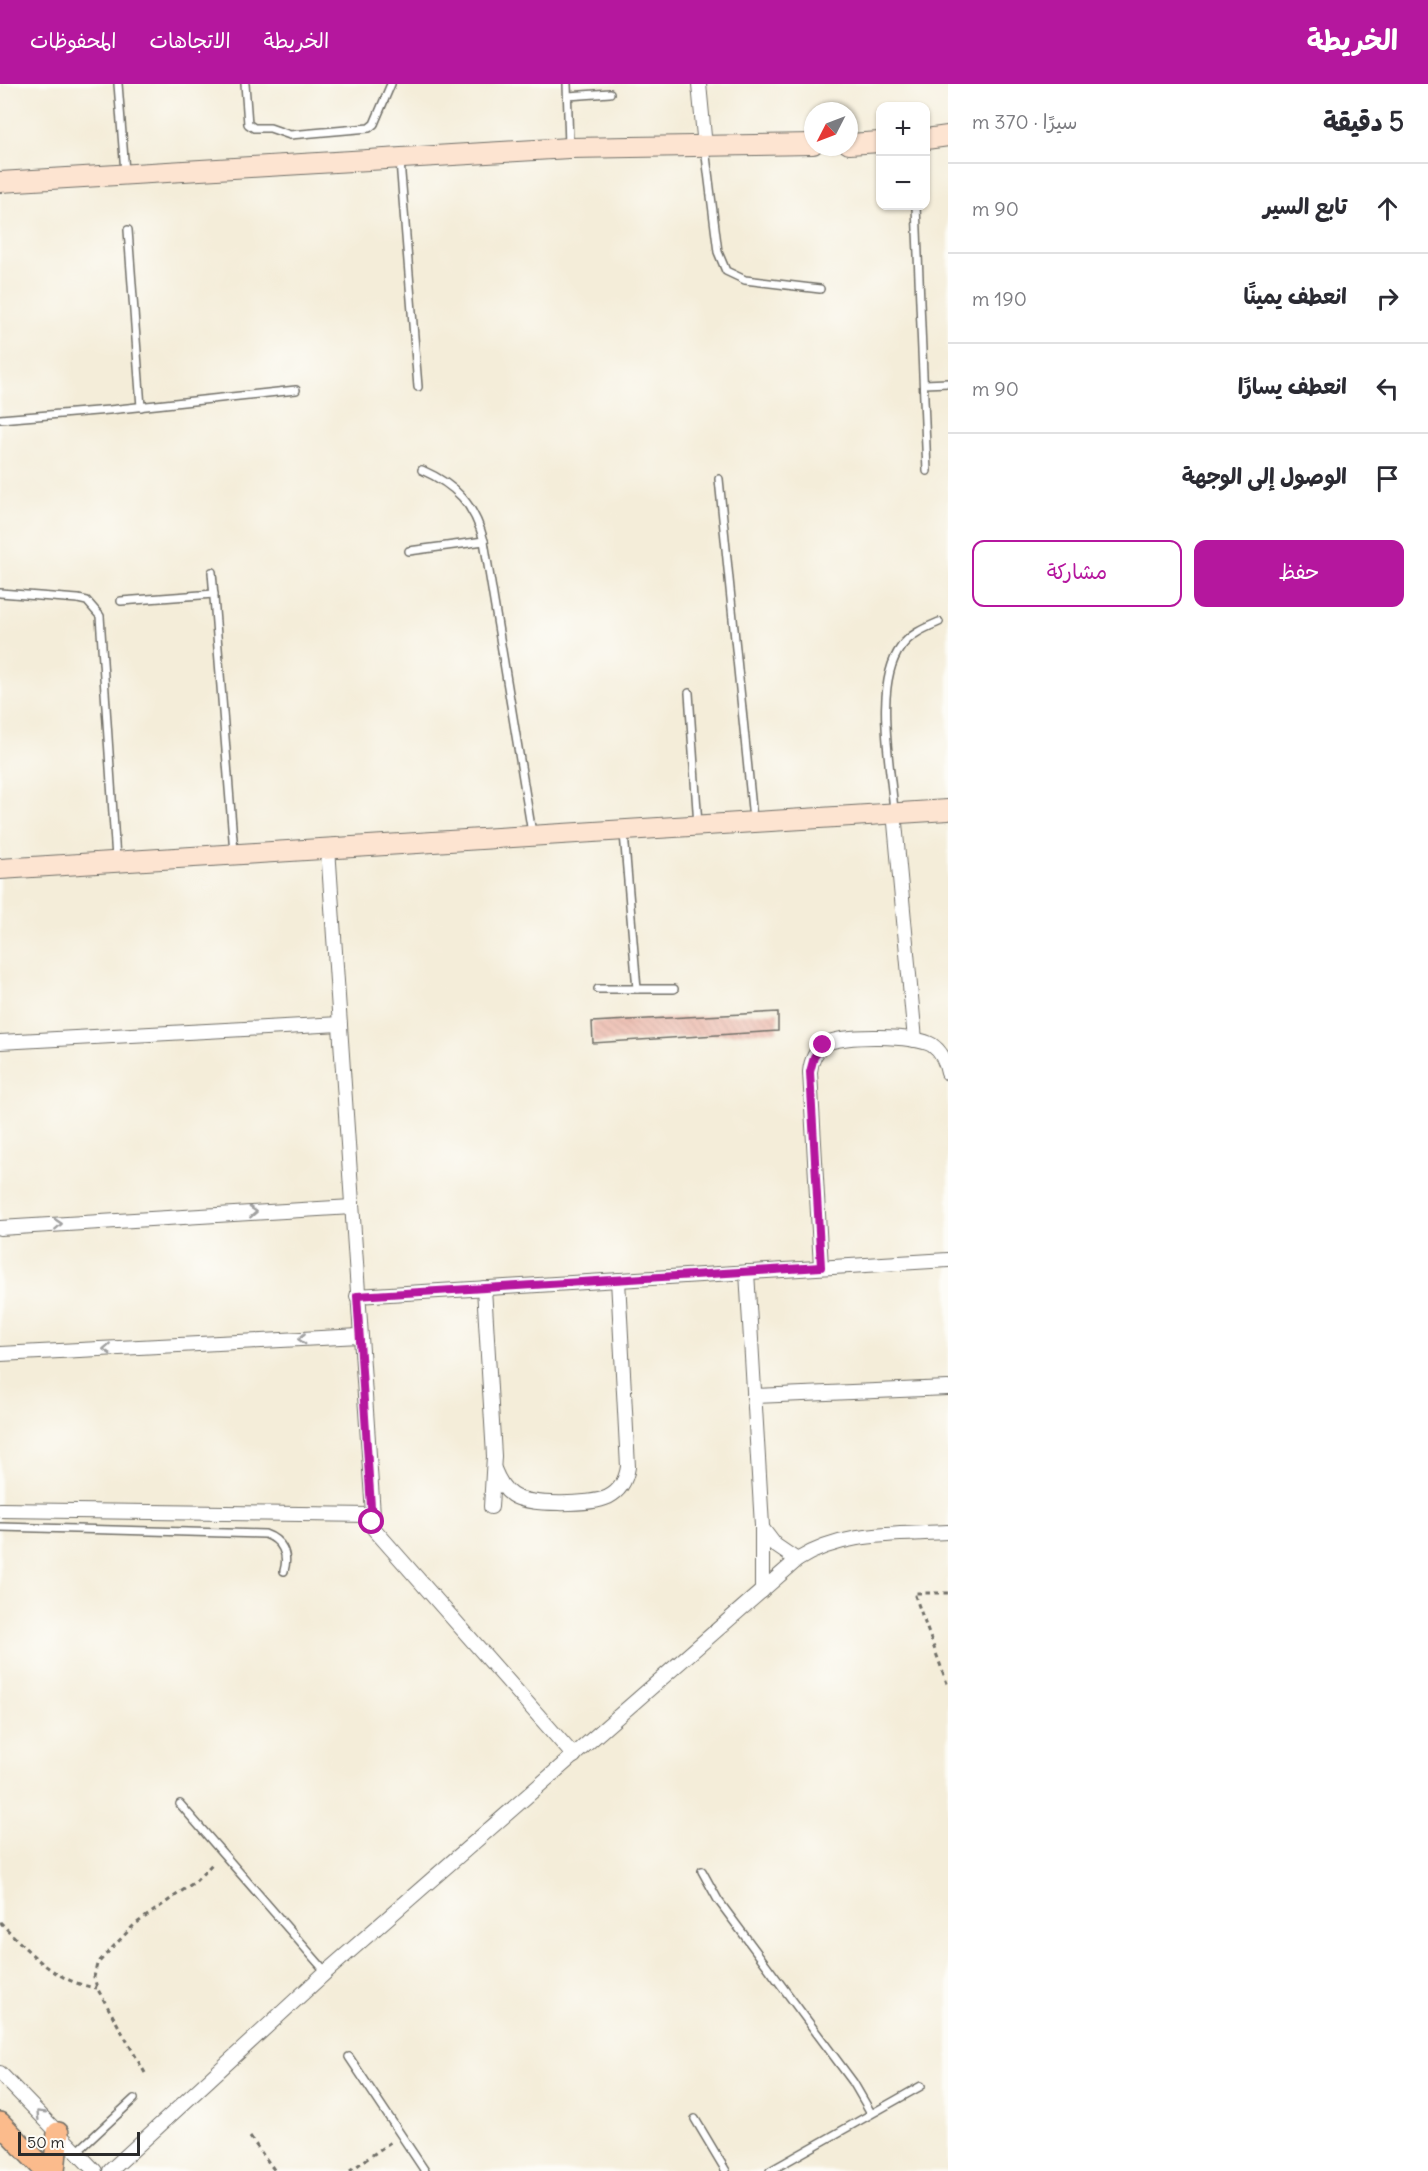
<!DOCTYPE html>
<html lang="ar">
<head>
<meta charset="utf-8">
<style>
  body { margin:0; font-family:Delius,"Playpen Sans Arabic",sans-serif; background:#f7f7f7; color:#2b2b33; direction:rtl }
  .controls { position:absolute; right:18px; top:18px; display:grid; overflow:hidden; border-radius:12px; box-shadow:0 2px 4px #0004 }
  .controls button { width:54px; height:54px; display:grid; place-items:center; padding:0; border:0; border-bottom:2px solid #e1e1e2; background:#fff; color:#2b2b33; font:30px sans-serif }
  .compass { position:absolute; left:804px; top:18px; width:54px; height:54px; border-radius:50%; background:#fff; box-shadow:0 2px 4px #0004; rotate:228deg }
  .scale { position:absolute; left:18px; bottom:15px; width:122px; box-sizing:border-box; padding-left:6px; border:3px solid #2b2b2b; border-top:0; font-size:16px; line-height:21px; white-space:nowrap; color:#2b2b2b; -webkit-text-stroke:4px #fdfcf7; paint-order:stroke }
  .stop { position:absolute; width:18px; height:18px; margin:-14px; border:4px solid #b5179e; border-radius:50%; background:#fff }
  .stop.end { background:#b5179e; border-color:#fff; box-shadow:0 2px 6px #0008 }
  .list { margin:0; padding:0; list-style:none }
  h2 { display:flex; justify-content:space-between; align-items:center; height:78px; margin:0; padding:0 24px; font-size:26px }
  h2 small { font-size:20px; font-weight:400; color:#7c7c81 }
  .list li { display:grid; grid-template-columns:39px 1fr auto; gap:18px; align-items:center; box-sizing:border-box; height:90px; padding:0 24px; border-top:2px solid #e1e1e2 }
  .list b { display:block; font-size:22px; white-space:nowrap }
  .list em { font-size:20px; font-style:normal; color:#7c7c81 }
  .actions { display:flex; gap:12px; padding:18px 24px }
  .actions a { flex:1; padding:14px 0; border:2px solid #b5179e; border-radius:12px; text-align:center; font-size:21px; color:#b5179e }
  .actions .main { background:#b5179e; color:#fff }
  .icon { flex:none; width:33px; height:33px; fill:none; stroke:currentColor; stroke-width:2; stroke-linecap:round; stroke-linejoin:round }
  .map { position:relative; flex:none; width:948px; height:2087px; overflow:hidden; direction:ltr }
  header { display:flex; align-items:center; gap:36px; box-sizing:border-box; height:84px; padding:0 30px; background:#b5179e; color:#fff }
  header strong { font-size:28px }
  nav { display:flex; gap:33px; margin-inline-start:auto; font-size:21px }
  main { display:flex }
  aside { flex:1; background:#fff }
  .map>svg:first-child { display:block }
  .building { fill:url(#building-back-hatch) }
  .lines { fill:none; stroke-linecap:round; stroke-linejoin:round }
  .lane-casing { stroke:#716f68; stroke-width:10 }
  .street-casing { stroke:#716f68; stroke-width:16 }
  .secondary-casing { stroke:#716f68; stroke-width:22 }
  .primary-casing { stroke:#716f68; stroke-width:24 }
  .path { stroke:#716f68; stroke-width:3; stroke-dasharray:4.5 4.5; stroke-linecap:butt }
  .lane { stroke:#fff; stroke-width:7 }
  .street { stroke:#fff; stroke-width:14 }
  .secondary { stroke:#fde4d1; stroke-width:20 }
  .primary { stroke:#fbbb8c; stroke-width:21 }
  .oneway { stroke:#a0a0a0 }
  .route { stroke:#b5179e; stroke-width:8 }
</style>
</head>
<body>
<header>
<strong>الخريطة</strong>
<nav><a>الخريطة</a><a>الاتجاهات</a><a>المحفوظات</a></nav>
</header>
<main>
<aside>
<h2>5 دقيقة<small>سيرًا · 370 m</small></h2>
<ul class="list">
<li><svg class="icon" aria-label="ahead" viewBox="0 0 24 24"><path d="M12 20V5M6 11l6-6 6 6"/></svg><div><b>تابع السير</b></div><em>90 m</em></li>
<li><svg class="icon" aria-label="right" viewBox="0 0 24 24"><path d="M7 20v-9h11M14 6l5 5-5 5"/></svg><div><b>انعطف يمينًا</b></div><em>190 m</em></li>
<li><svg class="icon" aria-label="left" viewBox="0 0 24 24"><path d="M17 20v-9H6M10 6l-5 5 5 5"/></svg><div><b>انعطف يسارًا</b></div><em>90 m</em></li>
<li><svg class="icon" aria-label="arrive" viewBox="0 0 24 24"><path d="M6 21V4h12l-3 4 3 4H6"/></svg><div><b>الوصول إلى الوجهة</b></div></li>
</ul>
<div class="actions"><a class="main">حفظ</a><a>مشاركة</a></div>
</aside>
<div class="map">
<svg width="948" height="2087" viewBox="0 0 948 2087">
  <defs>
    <pattern id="building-back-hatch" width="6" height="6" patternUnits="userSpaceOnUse" patternTransform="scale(1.5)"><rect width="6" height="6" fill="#eab2a4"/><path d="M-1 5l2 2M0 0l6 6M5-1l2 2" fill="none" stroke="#c9998d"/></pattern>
  </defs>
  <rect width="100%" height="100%" fill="#fdfcf7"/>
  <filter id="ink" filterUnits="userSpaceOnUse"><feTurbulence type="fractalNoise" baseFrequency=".0167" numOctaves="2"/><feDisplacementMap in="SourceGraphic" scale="12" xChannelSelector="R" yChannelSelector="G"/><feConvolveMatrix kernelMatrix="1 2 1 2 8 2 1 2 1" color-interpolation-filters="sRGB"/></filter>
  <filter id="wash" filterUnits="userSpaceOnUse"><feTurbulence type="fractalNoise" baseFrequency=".008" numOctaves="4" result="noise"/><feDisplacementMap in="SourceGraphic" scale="24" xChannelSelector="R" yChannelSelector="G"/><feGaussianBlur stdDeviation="1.35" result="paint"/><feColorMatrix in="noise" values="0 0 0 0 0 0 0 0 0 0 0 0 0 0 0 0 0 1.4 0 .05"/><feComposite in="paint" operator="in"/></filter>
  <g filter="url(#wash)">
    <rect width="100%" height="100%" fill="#f4edd9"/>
    <g id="blocks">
      <polygon class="building" points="778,928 778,947 593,959 592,938"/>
    </g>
  </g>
  <g filter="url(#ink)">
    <use href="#blocks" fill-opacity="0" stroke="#716f68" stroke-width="1.5"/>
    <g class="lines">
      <defs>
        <g id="lane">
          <polyline points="118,0 125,88"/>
          <polyline points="245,0 248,40 254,44 270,44 290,51 369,44 374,40 391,0"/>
          <polyline points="567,0 569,62"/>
          <polyline points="568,12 610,9"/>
          <polyline points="705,64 718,168 726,187 745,196 820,205"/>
          <polyline points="400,77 418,303"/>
          <polyline points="916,122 927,387"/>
          <polyline points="128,146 141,323"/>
          <polyline points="924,300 948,299"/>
          <polyline points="0,335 109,326 296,306"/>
          <path d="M422 386C456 401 474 420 484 457L532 749"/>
          <polyline points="719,395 753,735"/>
          <polyline points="409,467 484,457"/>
          <polyline points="212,488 234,768"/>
          <polyline points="0,509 78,515 87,517 100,532 116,775"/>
          <polyline points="121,517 214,510"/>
          <polyline points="689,609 698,741"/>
          <path d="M894 727C891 683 873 600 901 563 910 550 925 544 939 538"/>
          <polyline points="624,749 637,905"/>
          <polyline points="598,905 674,905"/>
          <path d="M0 1443 265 1450C282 1456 289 1470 284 1487"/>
          <polyline points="180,1720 326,1888"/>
          <polyline points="702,1787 718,1816 853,1998 871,2029"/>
          <polyline points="349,1973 425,2087"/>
          <polyline points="695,2035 726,2087"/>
          <polyline points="77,2068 134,2015"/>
          <polyline points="770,2087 921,2002"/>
        </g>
        <g id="street">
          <polyline points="699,0 705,63"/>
          <polyline points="894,728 915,956"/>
          <polyline points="328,764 374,1445 574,1672"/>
          <polyline points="0,958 340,940"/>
          <polyline points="0,1144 352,1123"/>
          <path d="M821 1183 810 988C811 977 815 967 825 960 841 950 916 951 932 961 942 968 946 978 948 989"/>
          <polyline points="747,1188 762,1442 762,1507"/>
          <polyline points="484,1204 494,1372 491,1423"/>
          <polyline points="357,1212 948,1176"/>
          <polyline points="0,1270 360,1252"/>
          <polyline points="754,1312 948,1304"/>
          <path d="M494 1385C498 1395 503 1405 512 1411 528 1422 591 1421 608 1413 620 1407 626 1396 628 1383L618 1196"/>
          <polyline points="0,1426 371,1431"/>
          <polyline points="762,1444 775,1461 797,1476"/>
          <polyline points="0,1989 95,2087"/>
          <path d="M110 2087 326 1888 797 1476C843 1447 895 1451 948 1448"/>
        </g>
        <g id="secondary">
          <polyline points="926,55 948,52"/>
          <polyline points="849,60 880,58"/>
          <polyline points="0,98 569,64 813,60"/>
          <polyline points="0,785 948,726"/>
        </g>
        <g id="primary">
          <polyline points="0,2039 46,2087"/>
          <polyline points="54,2087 58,2049"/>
        </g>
      </defs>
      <use href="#lane" class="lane-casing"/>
      <use href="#street" class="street-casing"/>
      <use href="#secondary" class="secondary-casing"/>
      <use href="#primary" class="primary-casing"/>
      <g class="path">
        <polyline points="948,1509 914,1509 948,1602"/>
        <path d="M0 1838C29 1868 54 1898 97 1904"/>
        <polyline points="145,1989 97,1904 94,1893 97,1880 134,1841 196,1797 214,1778"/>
        <polyline points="250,2053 275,2087"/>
        <polyline points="350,2087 392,2057"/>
      </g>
      <use href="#lane" class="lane"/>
      <use href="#street" class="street"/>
      <use href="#secondary" class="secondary"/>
      <use href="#primary" class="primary"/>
    </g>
    <defs><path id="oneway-chevron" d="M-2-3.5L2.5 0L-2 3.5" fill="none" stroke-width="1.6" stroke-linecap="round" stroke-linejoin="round" transform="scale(1.5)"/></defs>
    <g class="oneway">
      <use href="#oneway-chevron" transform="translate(253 1128) rotate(-3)"/>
      <use href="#oneway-chevron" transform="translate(58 1140) rotate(-3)"/>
      <use href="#oneway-chevron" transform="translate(302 1255) rotate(177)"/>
      <use href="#oneway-chevron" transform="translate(107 1265) rotate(177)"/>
      <use href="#oneway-chevron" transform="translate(40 2030) rotate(-135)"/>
    </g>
  </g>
  <g class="lines" filter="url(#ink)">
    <polyline class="route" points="372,1438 357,1212 821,1183 810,988 814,973 823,961"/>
  </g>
</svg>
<div class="controls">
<button>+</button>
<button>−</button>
</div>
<svg class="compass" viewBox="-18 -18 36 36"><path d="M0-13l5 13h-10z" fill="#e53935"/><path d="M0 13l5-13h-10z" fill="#7c7c81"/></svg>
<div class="scale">50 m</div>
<div class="stop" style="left:372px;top:1438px"></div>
<div class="stop end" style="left:823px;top:961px"></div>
</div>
</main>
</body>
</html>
